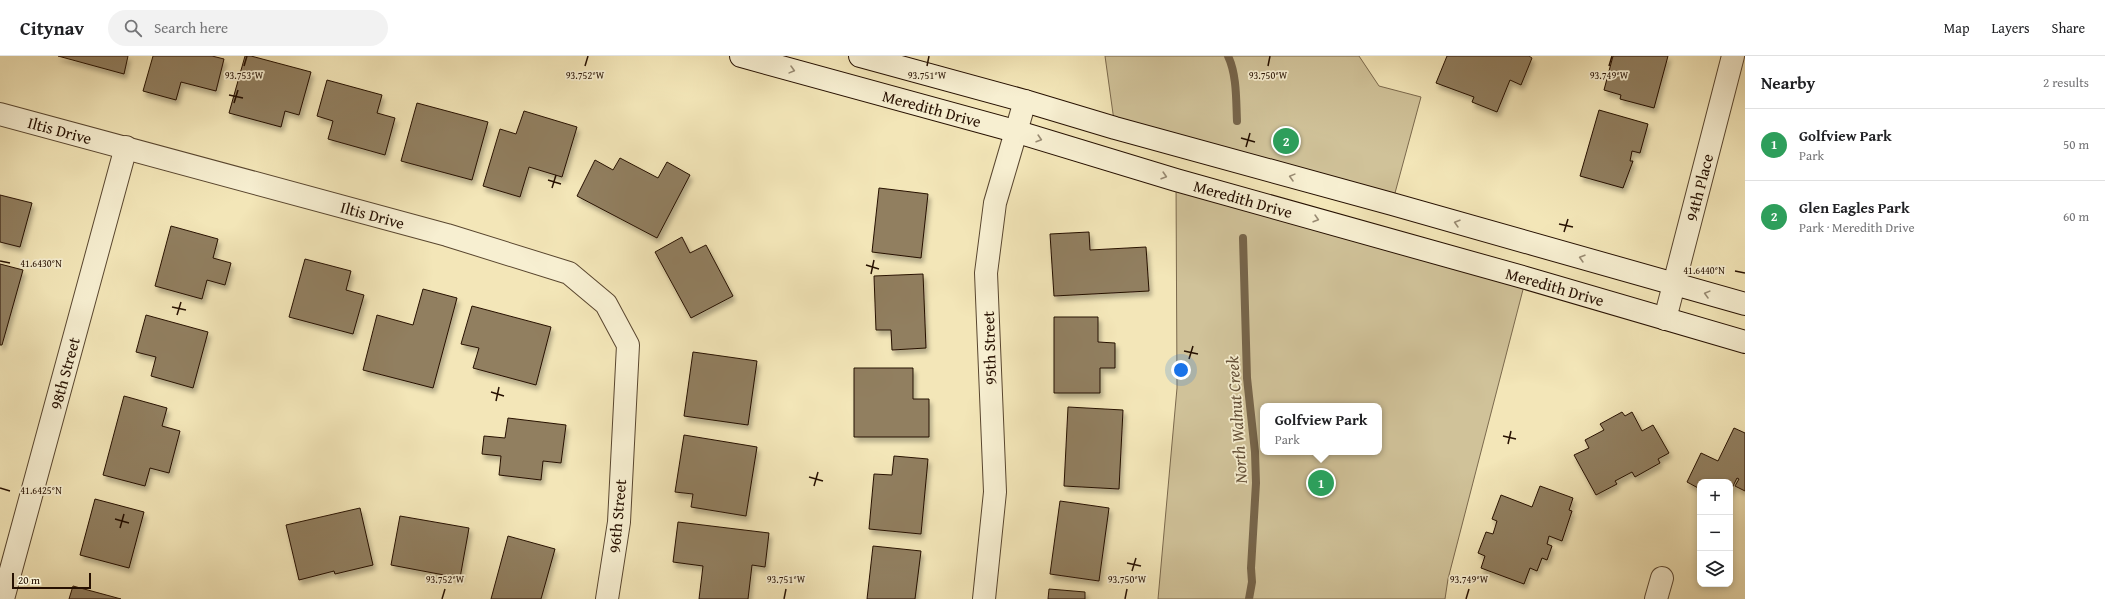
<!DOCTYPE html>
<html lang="en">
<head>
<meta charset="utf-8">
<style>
  body { margin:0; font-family:"Gentium Book Plus",serif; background:#f2f2f2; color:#202124 }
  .controls { position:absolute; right:12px; bottom:12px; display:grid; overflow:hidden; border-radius:8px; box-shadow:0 2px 6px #0003 }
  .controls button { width:36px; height:36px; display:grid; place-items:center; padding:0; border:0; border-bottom:1px solid #e0e0e0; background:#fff; color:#202124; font:20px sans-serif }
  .scale { position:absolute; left:12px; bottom:10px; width:79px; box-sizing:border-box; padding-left:4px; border:2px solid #261001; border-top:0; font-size:11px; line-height:14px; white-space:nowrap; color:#261001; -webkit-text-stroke:3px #f7efd1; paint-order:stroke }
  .you { position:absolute; left:1181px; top:314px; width:14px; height:14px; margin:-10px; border:3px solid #fff; border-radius:50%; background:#1a73e8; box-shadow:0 0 0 6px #1a73e833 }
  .badge { display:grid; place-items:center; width:26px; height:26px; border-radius:50%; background:#8f2418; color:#fff; font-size:13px; font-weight:700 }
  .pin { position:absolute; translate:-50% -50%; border:2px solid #fff; box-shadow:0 1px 4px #0006 }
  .popup { position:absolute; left:1260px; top:347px; width:122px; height:52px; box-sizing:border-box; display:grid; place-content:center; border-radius:8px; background:#fff; filter:drop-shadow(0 1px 3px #0005); font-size:13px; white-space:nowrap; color:#757577 }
  .popup b { font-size:15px; color:#202124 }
  .popup::after { content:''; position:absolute; left:50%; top:100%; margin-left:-8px; border:8px solid transparent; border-top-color:#fff }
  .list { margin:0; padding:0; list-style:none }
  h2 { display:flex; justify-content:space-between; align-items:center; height:52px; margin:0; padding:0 16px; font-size:17px }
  h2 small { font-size:13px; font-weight:400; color:#757577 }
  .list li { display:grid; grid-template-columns:26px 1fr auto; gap:12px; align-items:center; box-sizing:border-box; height:72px; padding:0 16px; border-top:1px solid #e0e0e0 }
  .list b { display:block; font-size:15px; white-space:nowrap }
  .list p { margin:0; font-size:13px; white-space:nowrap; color:#757577 }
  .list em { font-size:13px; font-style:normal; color:#757577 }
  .icon { flex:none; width:22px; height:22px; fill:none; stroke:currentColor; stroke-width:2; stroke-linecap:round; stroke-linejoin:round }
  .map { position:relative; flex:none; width:1745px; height:543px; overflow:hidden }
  header { display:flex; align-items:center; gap:24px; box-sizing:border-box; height:56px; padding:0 20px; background:#fff; border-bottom:1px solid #e0e0e0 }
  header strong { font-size:19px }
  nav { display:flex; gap:22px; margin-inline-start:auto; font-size:14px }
  .search { width:280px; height:36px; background:#f2f2f2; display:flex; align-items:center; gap:10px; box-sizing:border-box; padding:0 14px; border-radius:22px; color:#757577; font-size:15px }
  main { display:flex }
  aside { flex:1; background:#fff }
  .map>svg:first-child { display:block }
  .green { fill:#d0c299; stroke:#7b694d; fill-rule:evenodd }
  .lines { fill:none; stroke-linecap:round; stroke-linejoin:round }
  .stream { stroke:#77654a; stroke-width:8 }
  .building { fill:#917f60; stroke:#261001; filter:url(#shadow) }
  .minor-casing { stroke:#59462f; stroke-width:24 }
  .secondary-casing { stroke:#261001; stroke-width:24 }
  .minor { stroke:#f7efd1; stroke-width:22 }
  .secondary { stroke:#f7efd1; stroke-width:22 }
  .oneway { stroke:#998b73 }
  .ticks { fill:none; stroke:#261001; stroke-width:1.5 }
  .labels { text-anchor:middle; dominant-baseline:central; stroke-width:3.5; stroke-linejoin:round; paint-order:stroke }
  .street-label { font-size:16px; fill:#261001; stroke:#f7efd1 }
  .water-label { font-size:17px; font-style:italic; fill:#634f37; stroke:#f7efd1 }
  .ticks-label { font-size:10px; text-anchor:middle; fill:#261001; stroke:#f7efd1; stroke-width:3.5; stroke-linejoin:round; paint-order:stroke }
</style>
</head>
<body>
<header>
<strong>Citynav</strong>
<div class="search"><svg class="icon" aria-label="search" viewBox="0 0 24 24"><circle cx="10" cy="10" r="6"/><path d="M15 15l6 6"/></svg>Search here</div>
<nav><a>Map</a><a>Layers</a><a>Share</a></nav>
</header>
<main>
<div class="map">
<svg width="1745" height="543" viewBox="0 0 1745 543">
  <defs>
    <filter id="shadow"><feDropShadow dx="2.5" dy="4.5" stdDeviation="2" flood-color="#0004"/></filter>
  </defs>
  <rect width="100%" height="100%" fill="#f3e6b8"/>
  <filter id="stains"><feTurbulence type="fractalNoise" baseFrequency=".005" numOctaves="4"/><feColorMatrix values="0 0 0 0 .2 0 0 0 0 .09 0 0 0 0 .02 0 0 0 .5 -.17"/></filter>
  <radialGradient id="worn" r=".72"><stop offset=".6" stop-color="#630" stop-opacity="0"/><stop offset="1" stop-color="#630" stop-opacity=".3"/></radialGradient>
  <g class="green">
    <polygon points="1105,0 1359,0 1379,30 1421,41 1392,148 1115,72"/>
    <path d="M1176 124 1526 222 1448 523 1445 543H1158L1177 332ZM1263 350H1379V396H1263Z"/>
  </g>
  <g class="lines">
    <g class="stream">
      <path d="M1228 0C1237 19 1236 44 1237 65"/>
      <polyline points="1243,182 1247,322 1255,396 1256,427 1251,512 1252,526 1249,543"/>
    </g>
  </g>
  <g class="building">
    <polygon points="58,0 128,0 124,18"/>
    <polygon points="153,0 212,0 224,3 216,35 181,26 176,44 143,35"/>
    <polygon points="245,0 251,0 311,16 299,59 285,55 281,71 229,57"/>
    <polygon points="1447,0 1529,0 1532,2 1521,29 1510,24 1497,56 1472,46 1474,41 1436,27"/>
    <polygon points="1613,0 1668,0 1654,52 1620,43 1621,39 1604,34"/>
    <polygon points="327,24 382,39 377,57 395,62 385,99 328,83 333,65 317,60"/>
    <polygon points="417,47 488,66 472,124 401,105"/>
    <polygon points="1599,54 1648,68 1640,97 1632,95 1630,105 1633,105 1623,132 1580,120"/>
    <polygon points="524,55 577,71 562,121 529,111 520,141 483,130 500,73 516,78"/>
    <polygon points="620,102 658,122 667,106 690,119 657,182 577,140 595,104 613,114"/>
    <polygon points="879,132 928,138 921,202 872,196"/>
    <polygon points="0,139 32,147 20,191 0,186"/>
    <polygon points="171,170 218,183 213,202 231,207 225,229 207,224 202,243 155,230"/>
    <polygon points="1089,176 1090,194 1146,191 1149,235 1054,240 1050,178"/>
    <polygon points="682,181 690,197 706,189 733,240 691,262 655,196"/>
    <polygon points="305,203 351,215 346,234 364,239 353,278 289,261"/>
    <polygon points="0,208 23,214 2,289 0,289"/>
    <polygon points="923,218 926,292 892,294 891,274 876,274 874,220"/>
    <polygon points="423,233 457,242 433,332 363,314 377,259 413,269"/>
    <polygon points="472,250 551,271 536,329 473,312 479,292 461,288"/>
    <polygon points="146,259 208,276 193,332 151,320 156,301 136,296"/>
    <polygon points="1054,261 1098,261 1098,286 1115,287 1115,312 1100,312 1100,337 1054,337"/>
    <polygon points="693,296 757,305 748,369 684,360"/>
    <polygon points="854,312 913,312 913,343 929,343 929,381 854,381"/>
    <polygon points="124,340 167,352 162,370 180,375 169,417 150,412 145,430 103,419"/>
    <polygon points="1068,351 1123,354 1119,433 1064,430"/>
    <polygon points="1622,356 1625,360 1632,356 1642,375 1653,369 1669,397 1658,403 1660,407 1635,421 1632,416 1615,425 1617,428 1596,439 1574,399 1589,392 1585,384 1604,374 1600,368"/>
    <polygon points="508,362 566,369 561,407 543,405 541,424 499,419 501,400 482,398 484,380 505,382"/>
    <polygon points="1734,372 1745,377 1745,435 1735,430 1739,423 1737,422 1730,436 1730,426 1700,426 1700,433 1687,426 1701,397 1718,405"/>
    <polygon points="684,379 757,391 746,460 691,451 693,438 675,436"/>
    <polygon points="894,400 928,403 921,478 869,473 874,418 892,419"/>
    <polygon points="1540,430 1573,442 1569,454 1572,455 1562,485 1549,480 1547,488 1552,490 1547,504 1542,502 1537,515 1530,512 1524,528 1481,512 1485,500 1478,497 1486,476 1493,478 1497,465 1492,463 1501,439 1532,451"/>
    <polygon points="95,443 144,456 129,512 80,499"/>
    <polygon points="1060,445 1109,452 1099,525 1050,518"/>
    <polygon points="360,452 373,509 335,518 334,515 299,524 286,469"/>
    <polygon points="400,460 469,472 460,522 391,509"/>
    <polygon points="678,466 769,477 765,511 752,509 748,543 699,543 703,510 673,506"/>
    <polygon points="508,480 555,493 541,543 491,543"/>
    <polygon points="873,490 921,495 915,543 867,543"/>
    <polygon points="73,530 121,543 69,543"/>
    <polygon points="1049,533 1085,536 1085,543 1048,543"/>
  </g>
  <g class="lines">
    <defs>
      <g id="minor">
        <path id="s1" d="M0 58 447 179 569 217 606 248 628 289 619 466 607 543"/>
        <path id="s2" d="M1665 263 1733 0"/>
        <path id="s3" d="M3 543 126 91"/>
        <polyline points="984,543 995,436 986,217 995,147 1025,45"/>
        <polyline points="1656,543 1662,522"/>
      </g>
      <g id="secondary">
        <path id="s4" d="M741 0 1018 76 1176 124 1526 222 1745 286"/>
        <polyline points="860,0 1025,45 1115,72 1392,148 1745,248"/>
      </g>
    </defs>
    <use href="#minor" class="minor-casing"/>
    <use href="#secondary" class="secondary-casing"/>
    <use href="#minor" class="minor"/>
    <use href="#secondary" class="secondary"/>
  </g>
  <defs><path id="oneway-chevron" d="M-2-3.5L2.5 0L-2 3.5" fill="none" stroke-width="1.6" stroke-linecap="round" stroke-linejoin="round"/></defs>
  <g class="oneway">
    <use href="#oneway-chevron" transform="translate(792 14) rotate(15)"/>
    <use href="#oneway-chevron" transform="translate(1039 83) rotate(17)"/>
    <use href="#oneway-chevron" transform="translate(1164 120) rotate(17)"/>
    <use href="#oneway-chevron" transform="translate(1292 121) rotate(-165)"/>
    <use href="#oneway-chevron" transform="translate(1316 163) rotate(16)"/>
    <use href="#oneway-chevron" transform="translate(1457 167) rotate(-164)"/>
    <use href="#oneway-chevron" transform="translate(1582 202) rotate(-164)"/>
    <use href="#oneway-chevron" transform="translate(1707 238) rotate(-165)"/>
  </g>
  <path class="ticks" d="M244 10 247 0M585 10 588 0M927 10 929 0M1268 10 1270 0M1609 10 1612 0M229 39 243 42M234 47 238 34M1241 82 1255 86M1246 91 1250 77M548 124 561 128M552 132 556 119M1559 168 1573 171M1564 176 1568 163M0 205 10 207M866 209 879 213M1735 215 1745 217M871 218 874 204M172 251 186 254M177 259 181 246M1184 295 1198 298M1189 303 1193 290M491 336 504 340M496 345 499 331M1503 380 1516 383M1508 388 1511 375M809 421 823 425M814 430 818 416M0 432 10 435M115 463 129 467M120 472 124 458M1127 507 1141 510M1132 515 1136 502M442 543 445 533M784 543 786 533M1125 543 1127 533M1466 543 1469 533"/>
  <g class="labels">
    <g class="street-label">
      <text stroke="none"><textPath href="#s4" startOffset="198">Meredith Drive</textPath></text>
      <text stroke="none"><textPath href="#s1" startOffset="62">Iltis Drive</textPath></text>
      <text stroke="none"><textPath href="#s2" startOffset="136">94th Place</textPath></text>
      <text stroke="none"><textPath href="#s4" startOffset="522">Meredith Drive</textPath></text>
      <text stroke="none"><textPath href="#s1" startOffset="386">Iltis Drive</textPath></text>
      <text stroke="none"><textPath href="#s4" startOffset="846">Meredith Drive</textPath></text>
      <text transform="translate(989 292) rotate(-92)">95th Street</text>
      <text stroke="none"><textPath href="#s3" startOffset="234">98th Street</textPath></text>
      <text transform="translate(617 460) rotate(-85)">96th Street</text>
    </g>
    <g class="water-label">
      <text transform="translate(1236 364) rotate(-94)">North Walnut Creek</text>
    </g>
  </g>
  <g class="ticks-label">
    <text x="244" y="23">93.753°W</text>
    <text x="585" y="23">93.752°W</text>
    <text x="927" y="23">93.751°W</text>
    <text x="1268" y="23">93.750°W</text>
    <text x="1609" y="23">93.749°W</text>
    <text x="41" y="211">41.6430°N</text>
    <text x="1704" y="218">41.6440°N</text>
    <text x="41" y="438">41.6425°N</text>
    <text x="445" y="527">93.752°W</text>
    <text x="786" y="527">93.751°W</text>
    <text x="1127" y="527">93.750°W</text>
    <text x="1469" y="527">93.749°W</text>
  </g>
  <rect width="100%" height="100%" filter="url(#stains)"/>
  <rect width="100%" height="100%" fill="url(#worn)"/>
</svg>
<div class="controls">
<button>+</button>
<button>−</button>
<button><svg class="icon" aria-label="layers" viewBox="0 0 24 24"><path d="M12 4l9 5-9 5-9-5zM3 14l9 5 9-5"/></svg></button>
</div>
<div class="scale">20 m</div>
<div class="you"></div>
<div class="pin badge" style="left:1321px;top:427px;background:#2e9e5b">1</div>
<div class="popup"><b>Golfview Park</b>Park</div>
<div class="pin badge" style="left:1286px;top:85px;background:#2e9e5b">2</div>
</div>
<aside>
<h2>Nearby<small>2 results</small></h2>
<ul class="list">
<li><span class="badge" style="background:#2e9e5b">1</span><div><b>Golfview Park</b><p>Park</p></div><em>50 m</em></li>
<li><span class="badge" style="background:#2e9e5b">2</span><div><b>Glen Eagles Park</b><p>Park · Meredith Drive</p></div><em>60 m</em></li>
</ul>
</aside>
</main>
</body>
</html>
